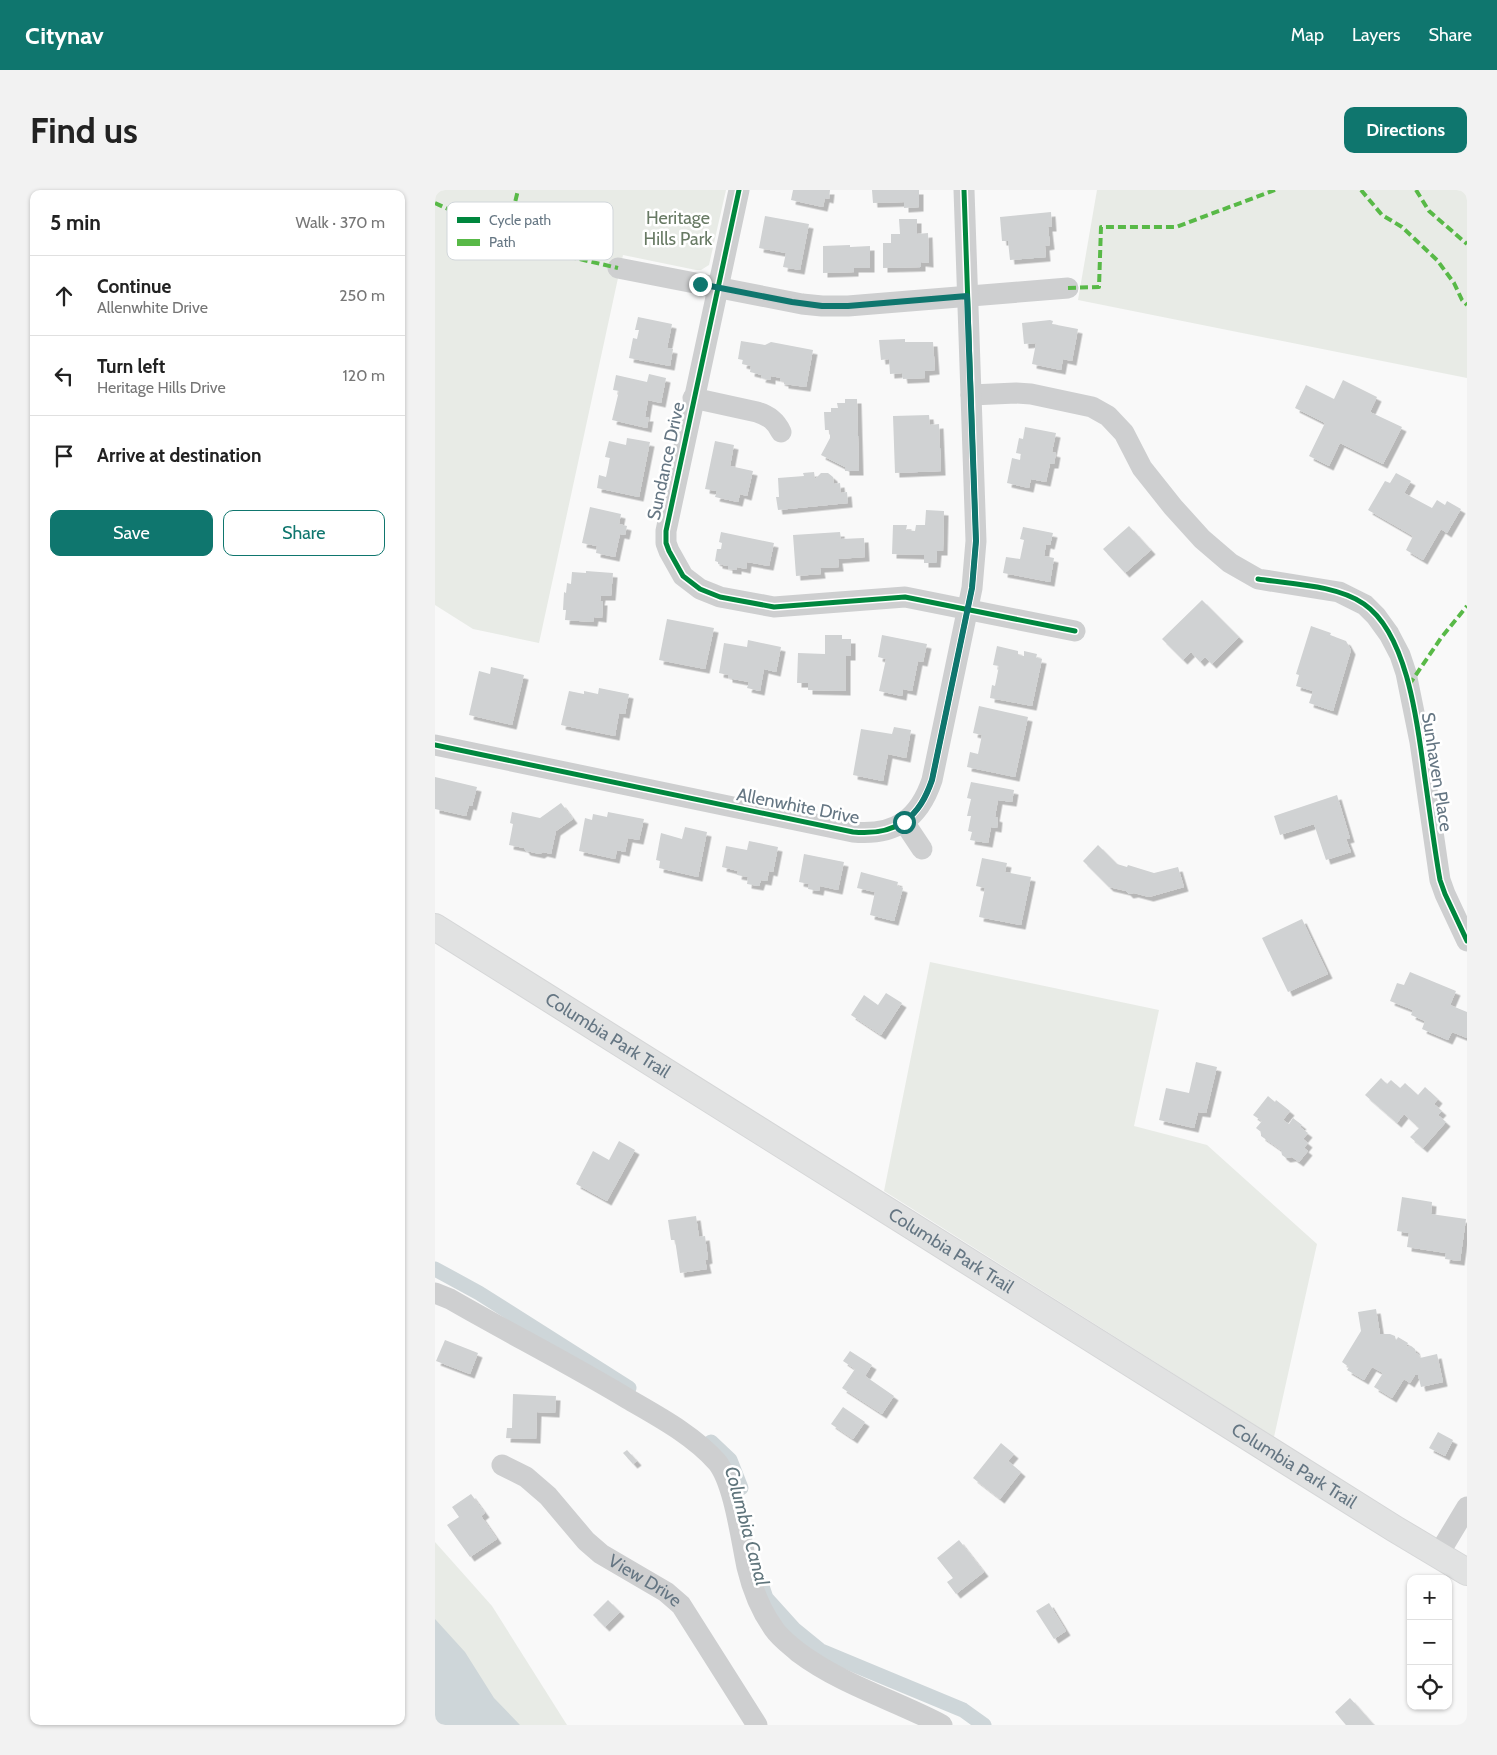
<!DOCTYPE html>
<html lang="en">
<head>
<meta charset="utf-8">
<style>
  body { margin:0; font-family:Cabin,sans-serif; background:#f2f2f2; color:#222 }
  .controls { position:absolute; right:15px; bottom:15px; display:grid; overflow:hidden; border-radius:10px; box-shadow:0 1px 4px #0004 }
  .controls button { width:45px; height:45px; display:grid; place-items:center; padding:0; border:0; border-bottom:1px solid #e0e0e0; background:#fff; color:#222; font:25px sans-serif }
  .stop { position:absolute; width:15px; height:15px; margin:-11px; border:4px solid #0f766e; border-radius:50%; background:#fff }
  .stop.end { background:#0f766e; border-color:#fff; box-shadow:0 1px 5px #0008 }
  .list { margin:0; padding:0; list-style:none }
  h2 { display:flex; justify-content:space-between; align-items:center; height:65px; margin:0; padding:0 20px; font-size:21px }
  h2 small { font-size:16px; font-weight:400; color:#767676 }
  .list li { display:grid; grid-template-columns:32px 1fr auto; gap:15px; align-items:center; box-sizing:border-box; height:80px; padding:0 20px; border-top:1px solid #e0e0e0 }
  .list b { display:block; font-size:19px; white-space:nowrap }
  .list p { margin:0; font-size:16px; white-space:nowrap; color:#767676 }
  .list em { font-size:16px; font-style:normal; color:#767676 }
  .actions { display:flex; gap:10px; padding:15px 20px }
  .actions a { flex:1; padding:11px 0; border:1px solid #0f766e; border-radius:10px; text-align:center; font-size:18px; color:#0f766e }
  .actions .main { background:#0f766e; color:#fff }
  .icon { flex:none; width:28px; height:28px; fill:none; stroke:currentColor; stroke-width:2; stroke-linecap:round; stroke-linejoin:round }
  .map { position:relative; flex:none; width:1032px; height:1535px; overflow:hidden; border-radius:10px }
  header { display:flex; align-items:center; gap:30px; box-sizing:border-box; height:70px; padding:0 25px; background:#0f766e; color:#fff }
  header strong { font-size:24px }
  nav { display:flex; gap:28px; margin-inline-start:auto; font-size:18px }
  .intro { display:flex; align-items:center; justify-content:space-between; box-sizing:border-box; height:120px; padding:0 30px }
  h1 { margin:0; font-size:35px }
  .button { padding:12px 22px; border-radius:10px; background:#0f766e; color:#fff; font-size:18px; font-weight:700 }
  main { display:flex; gap:30px; padding:0 30px }
  aside { flex:1; background:#fff; border-radius:10px; box-shadow:0 1px 4px #0004 }
  .map>svg:first-child { display:block }
  .green { fill:#e8ebe6 }
  .water { fill:#ced6d9 }
  .lines { fill:none; stroke-linecap:round; stroke-linejoin:round }
  .canal { stroke:#ced6d9; stroke-width:15 }
  .building { fill:#d0d2d3; filter:url(#shadow) }
  .major-casing { stroke:#d5d6d7; stroke-width:28 }
  .minor { stroke:#cecfd0; stroke-width:21 }
  .major { stroke:#e1e2e2; stroke-width:26 }
  .quiet { stroke:#58b947; stroke-width:4; stroke-dasharray:8 4; stroke-linecap:butt }
  .cycleway-casing { stroke:#fff; stroke-width:8 }
  .cycleway { stroke:#00873e; stroke-width:5 }
  .route { stroke:#0f766e; stroke-width:6 }
  .labels { text-anchor:middle; dominant-baseline:central; stroke-width:5; stroke-linejoin:round; paint-order:stroke }
  .park-label { font-size:18px; fill:#687a64; stroke:#fff }
  .street-label { font-size:18px; fill:#657683; stroke:#fff }
  .water-label { font-size:19px; font-style:italic; fill:#60757c; stroke:#fff }
  .key { fill:#fff; stroke:#d1d6da; stroke-width:1 }
  .key-label { font-size:14px; fill:#657683 }
</style>
</head>
<body>
<header>
<strong>Citynav</strong>
<nav><a>Map</a><a>Layers</a><a>Share</a></nav>
</header>
<div class="intro"><h1>Find us</h1><a class="button">Directions</a></div>
<main>
<aside>
<h2>5 min<small>Walk · 370 m</small></h2>
<ul class="list">
<li><svg class="icon" aria-label="ahead" viewBox="0 0 24 24"><path d="M12 20V5M6 11l6-6 6 6"/></svg><div><b>Continue</b><p>Allenwhite Drive</p></div><em>250 m</em></li>
<li><svg class="icon" aria-label="left" viewBox="0 0 24 24"><path d="M17 20v-9H6M10 6l-5 5 5 5"/></svg><div><b>Turn left</b><p>Heritage Hills Drive</p></div><em>120 m</em></li>
<li><svg class="icon" aria-label="arrive" viewBox="0 0 24 24"><path d="M6 21V4h12l-3 4 3 4H6"/></svg><div><b>Arrive at destination</b></div></li>
</ul>
<div class="actions"><a class="main">Save</a><a>Share</a></div>
</aside>
<div class="map">
<svg width="1032" height="1535" viewBox="0 0 1032 1535">
  <defs>
    <filter id="shadow"><feDropShadow dx="4.5" dy="4.5" stdDeviation="0" flood-color="#0004"/></filter>
  </defs>
  <rect width="100%" height="100%" fill="#f9f9f9"/>
  <g class="green">
    <polygon points="0,0 291,0 274,75 266,80 261,80 188,65 104,453 38,439 0,415"/>
    <polygon points="662,0 1032,0 1032,188 643,110"/>
    <polygon points="495,772 724,820 699,936 772,955 882,1054 839,1247 449,1001"/>
    <polygon points="0,1352 57,1416 132,1535 26,1535 0,1474"/>
  </g>
  <polygon class="water" points="0,1429 30,1462 59,1508 85,1535 0,1535"/>
  <g class="lines">
    <g class="canal">
      <polyline points="0,1079 44,1103 194,1198"/>
      <polyline points="276,1252 295,1270 306,1298"/>
      <polyline points="327,1396 331,1408 359,1439 386,1461 528,1520 549,1535"/>
    </g>
  </g>
  <g class="building">
    <polygon points="358,0 395,0 394,9 390,8 388,17 356,10"/>
    <polygon points="437,0 484,0 484,17 469,18 469,12 438,13"/>
    <polygon points="616,22 617,37 613,37 615,55 610,56 611,67 575,70 573,51 567,51 565,27"/>
    <polygon points="330,26 374,34 365,80 348,77 351,63 324,58"/>
    <polygon points="464,29 482,29 482,44 493,43 494,73 486,72 486,77 448,78 448,53 456,53 456,44 465,44"/>
    <polygon points="415,55 415,57 435,56 435,78 419,78 419,82 388,83 388,56"/>
    <polygon points="203,127 237,134 232,158 238,159 235,176 194,168 198,148 202,149 204,140 200,140"/>
    <polygon points="615,130 618,131 617,134 643,139 637,171 628,169 626,180 597,174 601,153 589,154 587,133"/>
    <polygon points="470,149 470,152 498,152 500,180 490,181 490,188 468,189 467,183 455,184 454,169 446,170 444,150"/>
    <polygon points="306,151 330,155 336,152 378,160 371,197 349,194 349,192 345,191 346,188 336,186 336,190 326,188 327,185 315,182 316,176 307,174 308,170 303,169"/>
    <polygon points="214,184 231,188 226,213 213,210 210,227 214,227 212,238 177,230 184,201 178,200 181,185 212,192"/>
    <polygon points="908,190 942,207 935,222 967,237 948,274 905,253 894,276 874,266 890,233 860,218 871,195 899,209"/>
    <polygon points="410,209 422,209 424,281 410,281 410,277 386,265 395,248 395,240 390,240 389,222 396,222 396,218 403,218 402,213 410,213"/>
    <polygon points="494,225 495,235 504,234 506,281 460,283 458,226"/>
    <polygon points="590,237 621,243 617,262 621,263 619,274 615,274 611,292 596,289 594,298 572,293 577,268 585,270 586,264 581,263 584,248 588,249"/>
    <polygon points="192,248 215,252 204,307 162,298 164,285 171,287 175,268 170,267 174,251 191,255"/>
    <polygon points="280,251 299,255 295,276 318,281 312,306 305,304 303,312 280,307 282,301 270,299"/>
    <polygon points="379,282 380,289 386,283 393,283 398,287 399,294 405,293 406,303 412,302 413,313 343,320 341,307 344,307 343,288 369,286 368,283"/>
    <polygon points="961,283 976,291 969,303 997,318 1002,310 1010,315 1012,311 1026,319 1012,343 1006,339 988,370 971,360 978,346 933,320 950,291 955,293"/>
    <polygon points="155,317 186,324 184,334 192,336 190,345 185,344 180,367 161,363 162,356 147,353"/>
    <polygon points="491,320 509,321 508,361 502,361 501,373 489,373 489,365 457,364 458,335 472,335 471,340 480,341 481,335 490,335"/>
    <polygon points="694,336 716,360 690,383 668,359"/>
    <polygon points="588,337 618,343 615,355 611,354 609,366 619,368 615,392 568,383 571,367 585,369 589,350 585,349"/>
    <polygon points="286,342 339,353 334,376 312,372 311,379 302,377 302,380 293,379 293,376 283,374 283,372 280,371 282,359 286,359 287,353 284,352"/>
    <polygon points="405,342 406,349 429,348 430,367 403,369 404,377 385,378 386,384 361,386 358,345"/>
    <polygon points="151,381 178,383 176,406 166,406 165,411 168,411 167,428 159,427 158,432 130,430 131,420 128,420 129,402 131,403 132,393 136,394 137,382 151,383"/>
    <polygon points="767,410 804,447 777,474 770,467 765,472 756,462 748,470 727,449"/>
    <polygon points="232,429 279,438 270,479 224,470"/>
    <polygon points="876,436 896,443 895,445 911,451 916,460 898,521 874,513 878,501 861,496 864,485 861,484"/>
    <polygon points="390,445 407,445 407,449 416,449 416,466 411,466 411,501 373,500 373,493 362,493 363,463 390,464"/>
    <polygon points="447,445 492,454 488,472 483,471 477,501 468,499 467,506 444,501 451,469 443,467"/>
    <polygon points="313,450 346,457 341,482 329,479 325,501 312,498 314,492 293,488 293,485 284,483 289,453 312,457"/>
    <polygon points="562,456 583,461 583,465 589,466 589,461 602,464 601,468 607,469 597,516 555,508 557,495 560,496 564,476 558,475"/>
    <polygon points="56,477 89,485 77,535 34,525 44,481 55,484"/>
    <polygon points="164,498 194,504 190,524 184,523 180,546 126,535 134,501 149,504 149,501 163,504"/>
    <polygon points="544,516 593,527 580,587 532,577 535,562 543,564 547,545 538,543"/>
    <polygon points="459,537 476,540 471,568 453,564 448,591 418,585 426,539 457,544"/>
    <polygon points="0,587 42,597 37,616 34,615 31,626 0,619"/>
    <polygon points="536,592 579,600 577,612 563,610 560,627 563,628 562,638 556,637 553,653 535,650 537,642 533,641 536,626 532,626 536,609 532,608"/>
    <polygon points="902,605 915,648 911,649 916,662 891,670 879,634 845,645 839,626"/>
    <polygon points="126,613 138,629 121,641 116,664 108,662 105,664 91,661 89,658 74,655 78,634 75,633 77,622 105,628"/>
    <polygon points="173,622 209,629 204,650 193,648 190,662 182,660 180,669 144,661 150,628 157,630 158,624 172,627"/>
    <polygon points="250,637 272,642 263,687 224,678 225,671 221,670 226,643 247,649"/>
    <polygon points="314,651 343,657 338,682 334,681 332,691 326,690 324,696 312,694 313,687 302,685 303,681 287,677 291,656 312,660"/>
    <polygon points="663,655 682,674 692,677 693,675 719,683 743,677 749,697 714,707 699,703 694,704 691,701 674,697 648,671"/>
    <polygon points="369,664 409,672 403,700 385,696 384,701 373,699 374,694 364,692"/>
    <polygon points="547,668 572,673 570,682 596,687 586,735 544,727 550,698 541,696"/>
    <polygon points="426,682 463,692 462,696 468,698 459,731 435,725 440,702 422,698"/>
    <polygon points="867,729 893,784 853,802 827,748"/>
    <polygon points="975,782 1021,801 1015,815 1032,822 1032,848 1017,842 1013,850 987,839 990,831 976,825 978,820 955,811 962,793 969,795"/>
    <polygon points="451,803 467,813 446,845 416,825 429,805 443,815"/>
    <polygon points="761,872 782,877 771,923 763,922 759,938 724,930 731,898 754,903"/>
    <polygon points="946,888 952,894 956,890 965,898 970,893 983,905 990,897 1003,909 999,914 1007,921 1003,925 1011,932 988,958 975,947 984,938 969,924 962,933 930,905"/>
    <polygon points="833,906 840,912 841,910 855,921 848,930 854,934 858,928 867,935 865,937 873,943 868,949 873,953 869,958 873,961 864,972 857,967 851,968 847,965 846,960 826,946 826,942 821,938 827,931 818,925"/>
    <polygon points="184,951 200,960 172,1011 141,994 158,961 174,970"/>
    <polygon points="967,1007 997,1012 996,1024 1031,1029 1025,1071 1010,1069 1011,1063 972,1057 974,1043 962,1041"/>
    <polygon points="261,1026 264,1047 270,1046 273,1069 270,1070 272,1079 245,1083 240,1050 236,1050 233,1030"/>
    <polygon points="941,1119 945,1144 955,1144 960,1146 961,1151 963,1147 973,1153 971,1157 976,1156 980,1159 981,1163 984,1165 985,1168 1002,1164 1008,1192 986,1197 983,1185 980,1185 975,1193 969,1189 957,1208 939,1197 948,1183 937,1177 929,1190 912,1180 914,1177 907,1172 926,1141 923,1122"/>
    <polygon points="10,1150 43,1163 35,1184 1,1171"/>
    <polygon points="415,1161 437,1175 430,1186 459,1206 447,1224 407,1198 420,1179 408,1171"/>
    <polygon points="78,1204 121,1206 120,1223 102,1222 101,1249 71,1248 72,1238 77,1238"/>
    <polygon points="408,1217 430,1232 418,1249 396,1234"/>
    <polygon points="1003,1242 1018,1250 1010,1266 994,1258"/>
    <polygon points="566,1253 579,1264 573,1271 586,1282 565,1309 538,1288"/>
    <polygon points="192,1260 202,1271 198,1274 188,1263"/>
    <polygon points="36,1304 50,1323 46,1326 62,1349 35,1367 12,1335 24,1327 17,1317"/>
    <polygon points="524,1350 549,1382 521,1404 512,1392 518,1388 502,1368"/>
    <polygon points="173,1410 185,1422 170,1437 158,1425"/>
    <polygon points="614,1413 631,1441 619,1449 601,1421"/>
    <polygon points="915,1508 939,1535 911,1535 900,1522"/>
  </g>
  <g class="lines">
    <defs>
      <g id="major">
        <path id="s2" d="M0 737 960 1339 1032 1382"/>
      </g>
    </defs>
    <use href="#major" class="major-casing"/>
    <g class="minor">
      <polyline points="304,0 231,341 231,353 234,361 248,386 265,399 285,407 339,417 470,407 640,441"/>
      <polyline points="183,78 367,114 387,116 413,116 633,98"/>
      <polyline points="536,205 581,203 596,204 657,217 673,226 689,243 707,278 738,317 767,349 795,373 823,389 904,402 930,415 941,426 954,444 965,465 971,483 985,552 1005,690 1010,704 1032,751"/>
      <path d="M258 208 322 222C334 226 341 231 346 242"/>
      <path d="M0 555 418 642C460 646 484 629 497 590L537 398 541 351 529 0"/>
      <polyline points="469,632 487,659"/>
      <path d="M0 1103 15 1109C74 1143 135 1174 193 1209 224 1227 258 1245 282 1272 299 1293 306 1349 312 1377 317 1398 326 1421 339 1439 345 1448 355 1455 363 1462 407 1495 460 1510 507 1535"/>
      <path id="s1" d="M67 1275 91 1287 113 1306 151 1351 166 1364 231 1402 246 1415 322 1535"/>
      <polyline points="1003,1365 1032,1317"/>
    </g>
    <use href="#major" class="major"/>
    <g class="quiet">
      <polyline points="926,0 947,25 967,37 1002,70 1019,93 1027,110 1032,115"/>
      <polyline points="981,0 994,21 1032,54"/>
      <polyline points="0,13 97,58 183,78"/>
      <polyline points="72,46 83,0"/>
      <polyline points="633,98 664,97 666,37 741,37 840,0"/>
      <polyline points="974,495 1006,448 1032,416"/>
    </g>
    <defs>
      <g id="cycleway">
        <polyline points="304,0 231,341 231,353 234,361 248,386 265,399 285,407 339,417 470,407 640,441"/>
        <path d="M823 389C855 394 902 395 929 414 974 445 983 539 990 589 995 623 999 656 1005 690L1010 704 1032 751"/>
        <path d="M0 555 418 642C460 646 484 629 497 590L537 398 541 351 529 0"/>
      </g>
    </defs>
    <use href="#cycleway" class="cycleway-casing"/>
    <use href="#cycleway" class="cycleway"/>
  </g>
  <g class="lines">
    <path class="route" d="M265 94 357 112 387 116H413L532 106 541 351 537 398 497 590C491 607 484 621 469 632"/>
  </g>
  <g class="labels">
    <g class="park-label">
      <text x="243" y="28">Heritage<tspan x="243" dy="21">Hills Park</tspan></text>
    </g>
    <g class="street-label">
      <text transform="translate(231 271) rotate(-78)">Sundance Drive</text>
      <text transform="translate(1002 582) rotate(81)">Sunhaven Place</text>
      <text transform="translate(363 616) rotate(11)">Allenwhite Drive</text>
      <text stroke="none"><textPath href="#s2" startOffset="204">Columbia Park Trail</textPath></text>
      <text stroke="none"><textPath href="#s2" startOffset="609">Columbia Park Trail</textPath></text>
      <text stroke="none"><textPath href="#s2" startOffset="1014">Columbia Park Trail</textPath></text>
      <text stroke="none"><textPath href="#s1" startOffset="186">View Drive</textPath></text>
    </g>
    <g class="water-label">
      <text transform="translate(312 1336) rotate(75)">Columbia Canal</text>
    </g>
  </g>
  <rect x="12" y="12" width="166" height="58" rx="8" class="key"/>
  <rect x="22" y="27" width="23" height="6" fill="#00873e"/>
  <rect x="22" y="49" width="23" height="7" fill="#58b947"/>
  <g class="key-label">
    <text x="54" y="35">Cycle path</text>
    <text x="54" y="57">Path</text>
  </g>
</svg>
<div class="controls">
<button>+</button>
<button>−</button>
<button><svg class="icon" aria-label="locate" viewBox="0 0 24 24"><circle cx="12" cy="12" r="6"/><path d="M12 2v4M12 18v4M2 12h4M18 12h4"/></svg></button>
</div>
<div class="stop" style="left:469px;top:632px"></div>
<div class="stop end" style="left:265px;top:94px"></div>
</div>
</main>
</body>
</html>
